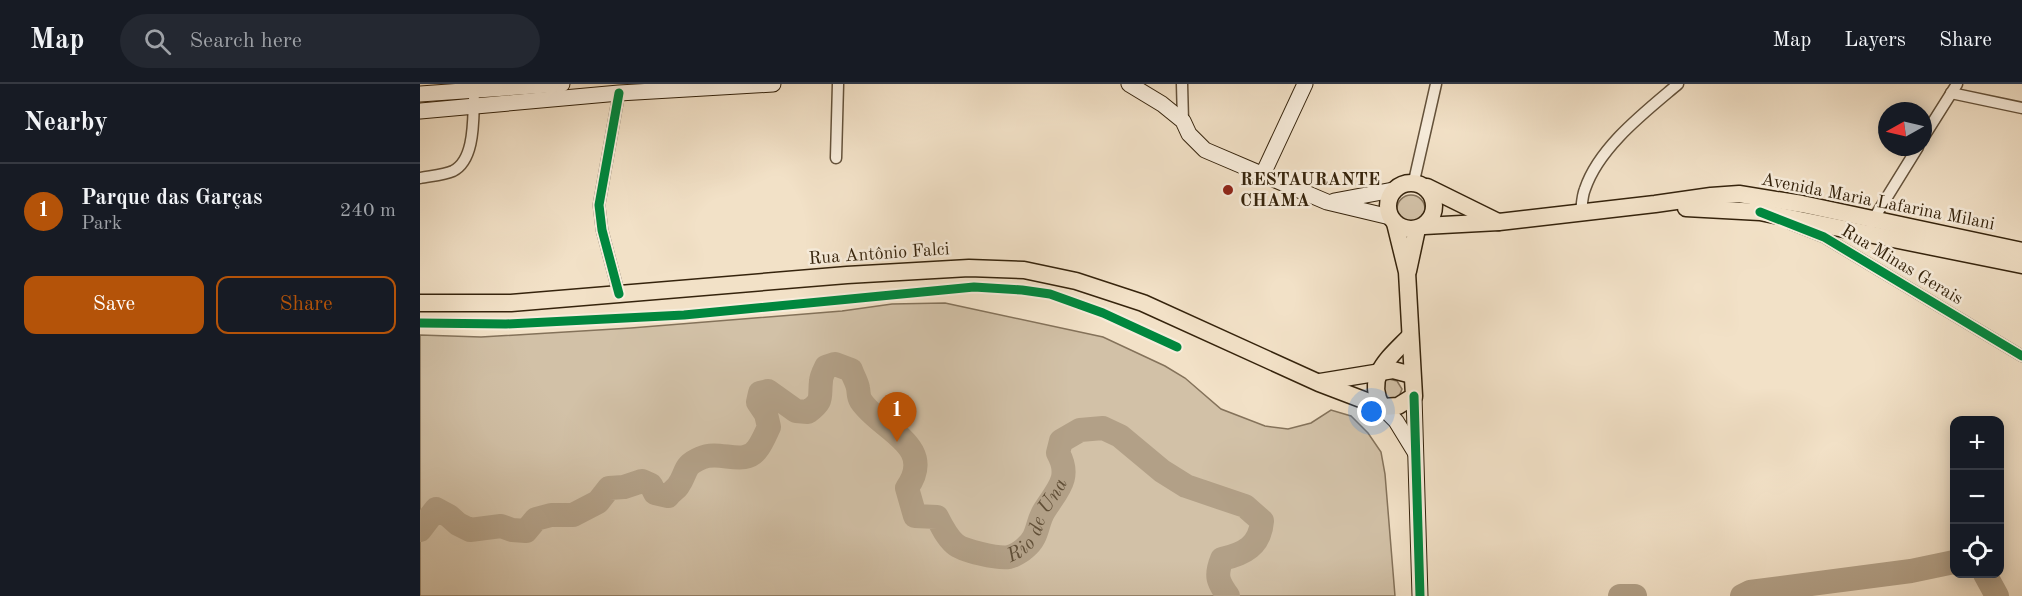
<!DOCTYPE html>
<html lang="en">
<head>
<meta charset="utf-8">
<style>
  body { margin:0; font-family:"Old Standard TT",serif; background:#242831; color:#f1f3f6 }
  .controls { position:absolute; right:18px; bottom:18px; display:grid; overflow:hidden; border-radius:12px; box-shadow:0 3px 15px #0003 }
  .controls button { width:54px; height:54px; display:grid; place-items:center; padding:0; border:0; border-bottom:2px solid #363941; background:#171b24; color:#f1f3f6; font:30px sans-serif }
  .compass { position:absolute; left:1458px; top:18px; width:54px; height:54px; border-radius:50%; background:#171b24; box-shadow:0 3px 15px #0003; rotate:262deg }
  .you { position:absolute; left:952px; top:328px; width:21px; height:21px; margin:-15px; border:4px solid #fff; border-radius:50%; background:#1a73e8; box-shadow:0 0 0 9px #1a73e833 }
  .badge { display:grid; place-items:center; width:39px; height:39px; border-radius:50%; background:#b45309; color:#fff; font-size:20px; font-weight:700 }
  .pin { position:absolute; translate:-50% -50px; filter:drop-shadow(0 2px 3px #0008) }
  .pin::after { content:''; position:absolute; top:32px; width:21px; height:18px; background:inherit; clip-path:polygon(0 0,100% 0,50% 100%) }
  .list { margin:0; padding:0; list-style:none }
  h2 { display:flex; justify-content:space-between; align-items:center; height:78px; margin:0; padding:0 24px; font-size:26px }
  h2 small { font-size:20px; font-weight:400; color:#9ea1a6 }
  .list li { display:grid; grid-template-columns:39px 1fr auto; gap:18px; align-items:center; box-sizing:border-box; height:96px; padding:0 24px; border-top:2px solid #363941 }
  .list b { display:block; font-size:22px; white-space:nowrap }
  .list p { margin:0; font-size:20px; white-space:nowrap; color:#9ea1a6 }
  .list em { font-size:20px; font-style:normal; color:#9ea1a6 }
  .actions { display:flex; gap:12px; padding:18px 24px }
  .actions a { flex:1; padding:14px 0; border:2px solid #b45309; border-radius:12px; text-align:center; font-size:21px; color:#b45309 }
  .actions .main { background:#b45309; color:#fff }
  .icon { flex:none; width:33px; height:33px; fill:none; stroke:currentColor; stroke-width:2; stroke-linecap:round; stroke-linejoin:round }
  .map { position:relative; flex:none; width:1602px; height:512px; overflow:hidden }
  header { display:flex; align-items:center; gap:36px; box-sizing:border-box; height:84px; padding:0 30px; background:#171b24; border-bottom:2px solid #363941 }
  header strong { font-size:28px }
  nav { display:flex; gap:33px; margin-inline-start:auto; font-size:21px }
  .search { width:420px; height:54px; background:#242831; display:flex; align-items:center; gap:15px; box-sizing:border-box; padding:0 21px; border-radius:33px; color:#9ea1a6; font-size:22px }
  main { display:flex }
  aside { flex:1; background:#171b24 }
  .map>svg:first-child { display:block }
  .green { fill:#d2c1a7; stroke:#84725a; stroke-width:1.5 }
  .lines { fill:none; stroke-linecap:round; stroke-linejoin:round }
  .river { stroke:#b2a087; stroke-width:24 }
  .street-casing { stroke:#64523b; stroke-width:13 }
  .secondary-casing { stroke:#35230c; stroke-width:17 }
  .primary-casing { stroke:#35230c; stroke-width:19 }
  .street { stroke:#f7ecdb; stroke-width:10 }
  .secondary { stroke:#f7ecdb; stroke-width:15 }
  .primary { stroke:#f2e1c7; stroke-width:16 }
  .cycleway-casing { stroke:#f7ecdb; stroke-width:13 }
  .cycleway { stroke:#00873e; stroke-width:9 }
  .poi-dot { fill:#8f2418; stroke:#f7ecdb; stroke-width:2 }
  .labels { text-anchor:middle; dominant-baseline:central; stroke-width:5; stroke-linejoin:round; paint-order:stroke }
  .poi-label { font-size:18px; font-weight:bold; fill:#35230c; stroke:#f7ecdb; text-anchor:start }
  .street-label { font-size:18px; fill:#35230c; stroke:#f7ecdb }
  .water-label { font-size:20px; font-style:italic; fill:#614f37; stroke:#f7ecdb }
</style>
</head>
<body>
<header>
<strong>Map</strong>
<div class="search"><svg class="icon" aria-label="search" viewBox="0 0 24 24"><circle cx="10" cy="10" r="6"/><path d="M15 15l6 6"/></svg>Search here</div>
<nav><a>Map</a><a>Layers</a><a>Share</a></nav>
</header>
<main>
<aside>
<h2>Nearby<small></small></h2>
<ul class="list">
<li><span class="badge">1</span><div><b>Parque das Garças</b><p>Park</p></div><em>240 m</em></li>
</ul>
<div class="actions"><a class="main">Save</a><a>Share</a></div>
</aside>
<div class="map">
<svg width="1602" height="512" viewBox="0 0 1602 512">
  <rect width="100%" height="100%" fill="#f2e1c7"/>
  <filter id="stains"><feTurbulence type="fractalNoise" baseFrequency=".00333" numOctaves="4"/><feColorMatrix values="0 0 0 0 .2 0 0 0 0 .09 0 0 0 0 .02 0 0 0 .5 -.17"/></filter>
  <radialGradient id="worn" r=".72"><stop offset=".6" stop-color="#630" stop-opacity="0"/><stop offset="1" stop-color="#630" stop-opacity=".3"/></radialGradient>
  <g class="green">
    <circle cx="991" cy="125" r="14"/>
    <polygon points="525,219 683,253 745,282 765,294 801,325 845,342 868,345 891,339 911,326 931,332 948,349 961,368 965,390 975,512 0,512 0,251 61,253 211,244 422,227 472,220"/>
    <polygon points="969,295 977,297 982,305 978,315 968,317 960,303 965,296"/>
  </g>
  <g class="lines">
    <g class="river">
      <path id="s1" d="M0 446 16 425 29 432 38 440 50 446 81 442 92 446 106 447 116 435 131 431H153L178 418 189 404 204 403 222 397 231 401 235 409 248 412C251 408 256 405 258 402 268 388 262 382 281 374 300 365 325 384 338 364 343 357 346 349 349 343L346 330 338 318 340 309 348 307 376 327 388 328C404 316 399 314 401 297 401 293 404 287 406 283L415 280 431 286C433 292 437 298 438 304 439 309 438 312 441 317 460 346 517 361 487 404L495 432 517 433C522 443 527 453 535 460 543 467 579 475 589 473 594 472 602 467 605 464 619 453 616 440 624 427 637 406 652 394 638 369L641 357 660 346 683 344 700 352 742 387 766 402 825 422 842 437C840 462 824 470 802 475 795 492 798 498 808 512"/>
      <polyline points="1565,490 1577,512"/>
      <polyline points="1200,512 1215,512"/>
      <polyline points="1322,512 1330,508 1491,487 1534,478"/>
    </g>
    <defs>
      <g id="street">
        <polyline points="762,0 763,37"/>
        <polyline points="199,9 179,121 182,146 199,210"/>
        <polyline points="1531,9 1602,24"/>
        <polyline points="1503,54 1537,0"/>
        <polyline points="416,74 418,0"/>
        <path d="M0 94C10 92 24 91 33 87 55 76 53 36 54 15"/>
        <polyline points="994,97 1016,0"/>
        <path d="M1161 128C1162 121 1162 112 1165 105 1179 63 1225 28 1258 0"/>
        <polyline points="1451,139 1498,63"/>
        <polyline points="1371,140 1404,153 1602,272"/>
      </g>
      <g id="secondary">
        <polyline points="709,0 742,20 763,37 769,50 785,66 907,118 970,133"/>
        <polyline points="0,10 142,0"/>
        <polyline points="0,27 199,9 353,0"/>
        <polyline points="843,90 885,0"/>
        <polyline points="914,117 973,106"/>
        <polyline points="994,312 1000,512"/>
        <polyline points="962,323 976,337 995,368"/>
      </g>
      <g id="primary">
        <circle cx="991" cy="122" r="23"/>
        <polyline points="1007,103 1078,138"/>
        <polyline points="1266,124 1340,128 1602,181"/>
        <polyline points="1004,142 1079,138 1235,120 1291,112 1319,110 1382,120 1602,167"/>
        <polyline points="988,187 997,145"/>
        <polyline points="0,219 91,219 427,191 549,184 604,186 656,197 723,219 899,299 962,323 978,322 994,312 987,188 975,139"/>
        <polyline points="900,298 973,286 992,291"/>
        <path d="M962 323C944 292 970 273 990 252"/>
      </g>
    </defs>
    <use href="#street" class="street-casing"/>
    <use href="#secondary" class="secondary-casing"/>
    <use href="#primary" class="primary-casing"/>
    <use href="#street" class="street"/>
    <use href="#secondary" class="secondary"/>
    <use href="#primary" class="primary"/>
    <defs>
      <g id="cycleway">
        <polyline points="199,9 179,121 182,146 199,210"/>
        <polyline points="1340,128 1404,153 1602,272"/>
        <polyline points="0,239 86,240 264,231 554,203 602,206 630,210 683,229 757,263"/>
        <polyline points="994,312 1000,512"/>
      </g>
    </defs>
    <use href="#cycleway" class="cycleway-casing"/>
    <use href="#cycleway" class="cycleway"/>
  </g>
  <circle class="poi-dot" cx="808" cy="106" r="6"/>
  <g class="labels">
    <g class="poi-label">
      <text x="820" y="96">RESTAURANTE<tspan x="820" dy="21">CHAMA</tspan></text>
    </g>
    <g class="street-label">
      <text transform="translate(1458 118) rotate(11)">Avenida Maria Lafarina Milani</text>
      <text transform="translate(459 170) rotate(-4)">Rua Antônio Falci</text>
      <text transform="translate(1482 181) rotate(31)">Rua Minas Gerais</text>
    </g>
    <g class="water-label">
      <text stroke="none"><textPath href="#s1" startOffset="926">Rio de Una</textPath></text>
    </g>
  </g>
  <rect width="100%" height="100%" filter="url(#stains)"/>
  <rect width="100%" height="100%" fill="url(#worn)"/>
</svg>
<div class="controls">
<button>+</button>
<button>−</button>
<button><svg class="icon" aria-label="locate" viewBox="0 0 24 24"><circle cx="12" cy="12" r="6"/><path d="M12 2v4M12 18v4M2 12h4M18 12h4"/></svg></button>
</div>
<svg class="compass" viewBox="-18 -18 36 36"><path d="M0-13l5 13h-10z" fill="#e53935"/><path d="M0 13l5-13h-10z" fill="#9ea1a6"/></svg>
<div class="you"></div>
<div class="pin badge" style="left:477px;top:358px">1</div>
</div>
</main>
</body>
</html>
